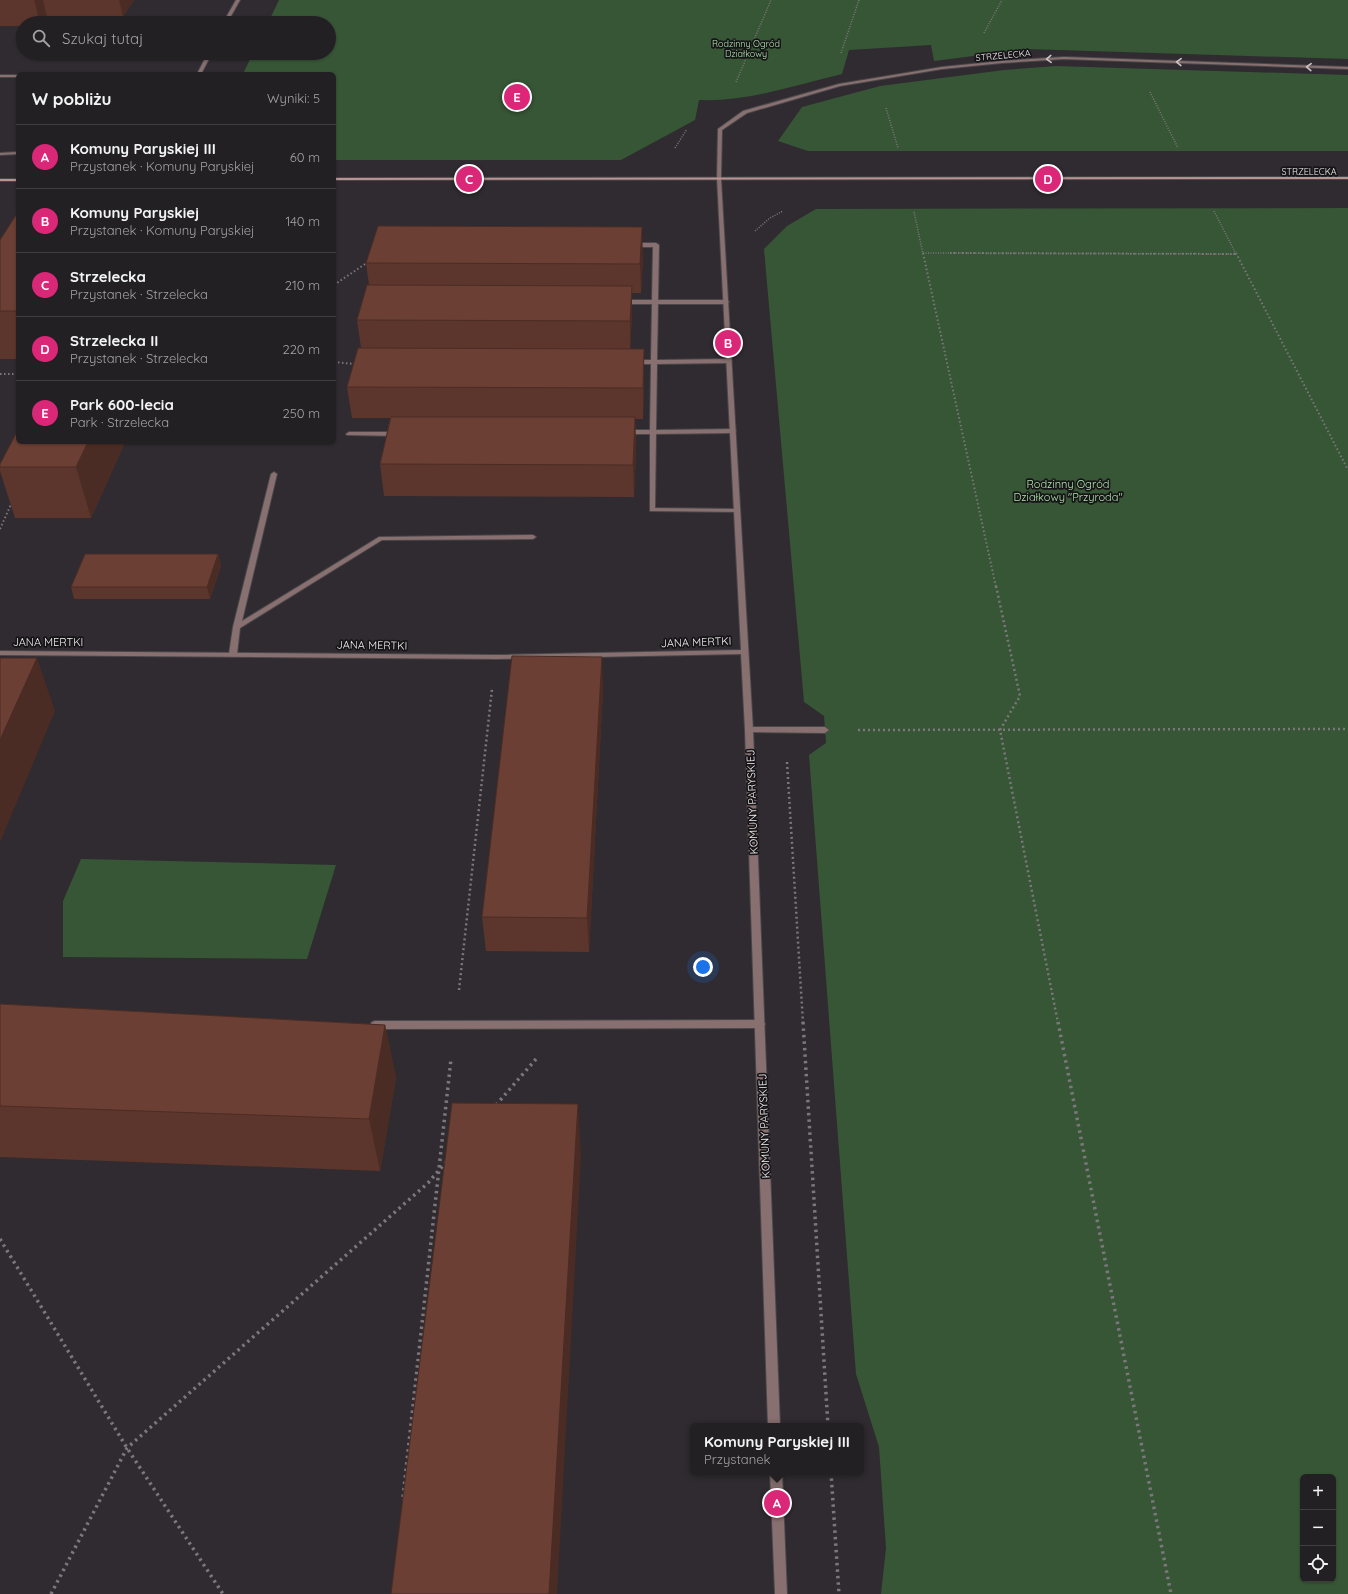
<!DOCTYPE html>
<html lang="pl">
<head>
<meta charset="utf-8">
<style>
  body { margin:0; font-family:Quicksand,sans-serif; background:#2f2d31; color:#f1f3f6 }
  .controls { position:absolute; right:12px; bottom:12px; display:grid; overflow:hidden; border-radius:6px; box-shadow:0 1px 3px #0004 }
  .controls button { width:36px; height:36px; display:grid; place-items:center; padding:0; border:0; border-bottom:1px solid #403e41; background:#232024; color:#f1f3f6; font:20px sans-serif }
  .you { position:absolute; left:703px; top:967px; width:14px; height:14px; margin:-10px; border:3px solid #fff; border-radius:50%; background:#1a73e8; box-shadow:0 0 0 6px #1a73e833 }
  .badge { display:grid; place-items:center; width:26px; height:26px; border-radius:50%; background:#db2777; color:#fff; font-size:13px; font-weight:700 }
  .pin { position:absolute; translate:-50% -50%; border:2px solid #fff; box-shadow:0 1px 4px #0006 }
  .popup { position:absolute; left:690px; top:1423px; width:174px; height:52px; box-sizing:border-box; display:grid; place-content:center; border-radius:6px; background:#232024; filter:drop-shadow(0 1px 3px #0005); font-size:13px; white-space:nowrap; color:#a3a3a6 }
  .popup b { font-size:15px; color:#f1f3f6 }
  .popup::after { content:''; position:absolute; left:50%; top:100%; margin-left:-8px; border:8px solid transparent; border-top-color:#232024 }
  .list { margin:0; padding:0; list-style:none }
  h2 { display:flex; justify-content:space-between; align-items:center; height:52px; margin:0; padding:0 16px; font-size:17px }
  h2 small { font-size:13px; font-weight:400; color:#a3a3a6 }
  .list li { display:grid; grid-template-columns:26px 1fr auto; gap:12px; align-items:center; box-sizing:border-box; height:64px; padding:0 16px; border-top:1px solid #403e41 }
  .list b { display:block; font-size:15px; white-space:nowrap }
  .list p { margin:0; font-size:13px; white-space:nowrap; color:#a3a3a6 }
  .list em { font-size:13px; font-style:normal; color:#a3a3a6 }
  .icon { flex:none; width:22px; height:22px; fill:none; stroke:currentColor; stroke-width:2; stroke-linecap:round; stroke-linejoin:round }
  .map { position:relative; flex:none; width:1348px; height:1594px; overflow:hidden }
  .search { position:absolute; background:#232024; box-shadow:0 1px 3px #0004; left:16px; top:16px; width:320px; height:44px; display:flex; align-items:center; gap:10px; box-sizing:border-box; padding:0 14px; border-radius:22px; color:#a3a3a6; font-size:15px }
  .panel { position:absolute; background:#232024; box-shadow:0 1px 3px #0004; left:16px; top:72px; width:320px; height:372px; border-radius:6px }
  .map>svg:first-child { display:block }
  .green { fill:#375636; fill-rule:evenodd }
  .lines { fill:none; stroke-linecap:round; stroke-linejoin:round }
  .lane-casing { stroke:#4a474b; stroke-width:2 }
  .street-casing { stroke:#4a474b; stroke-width:2 }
  .secondary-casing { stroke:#4a474b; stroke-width:2 }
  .path-far3 { stroke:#7b777c; stroke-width:1.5; stroke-dasharray:1 1.5; stroke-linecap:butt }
  .path-far2 { stroke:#7b777c; stroke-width:2; stroke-dasharray:1.5 2.5; stroke-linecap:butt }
  .path-far1 { stroke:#7b777c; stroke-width:2.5; stroke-dasharray:2 3; stroke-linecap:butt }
  .path { stroke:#7b777c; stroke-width:3.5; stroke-dasharray:2.5 4; stroke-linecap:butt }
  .lane { fill:#87706f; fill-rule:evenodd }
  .street { fill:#87706f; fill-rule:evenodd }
  .secondary { fill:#ba9593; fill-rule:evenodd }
  .wall { fill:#5c362c }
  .shaded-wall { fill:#4b2c24 }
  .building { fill:#6b3f33; stroke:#4b2c24 }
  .oneway { stroke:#cdc3c5 }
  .labels { text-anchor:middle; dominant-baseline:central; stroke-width:3.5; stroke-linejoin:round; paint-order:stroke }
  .far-park-label { font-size:9px; fill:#ace3aa; stroke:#161417 }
  .far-street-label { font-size:9px; fill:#f3f0f3; stroke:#161417 }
  .park-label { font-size:11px; fill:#ace3aa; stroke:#161417 }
  .street-label { font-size:11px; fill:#f3f0f3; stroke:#161417 }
</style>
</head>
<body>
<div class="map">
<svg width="1348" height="1594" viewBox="0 0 1348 1594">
  <rect width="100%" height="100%" fill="#2f2b30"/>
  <g class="green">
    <path d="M279 0H1348V59L1027 49 934 61 931 45 849 50 842 74C795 85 748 102 699 100L695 120 621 160H334V74H243L253 53H329V23H268Z"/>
    <polygon points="1056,66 1348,75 1348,151 808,151 778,141 802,107 880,86 1004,70"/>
    <path d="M1348 208V1594H881L886 1548 879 1447 856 1374 809 755 826 743 824 716 804 702 764 249 787 226 816 209ZM1303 1477H1333V1579H1303Z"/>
    <polygon points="81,859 336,865 307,959 63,957 63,901"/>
  </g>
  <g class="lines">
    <defs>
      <g id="lane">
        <polygon points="1064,57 1348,67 1348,69 1064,59 1002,63 942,69 840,86 747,113 722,130 721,179 719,180 717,179 718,129 743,111 839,84 942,67 1002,61"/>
        <rect x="0" y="75" width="18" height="2"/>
        <polygon points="18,152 18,154 0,155 0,153"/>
        <polygon points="656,243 659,245 658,300 726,300 729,302 726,304 658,304 657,360 729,359 732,361 729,363 657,364 656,430 733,429 736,431 733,433 656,434 655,508 738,509 740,510 740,512 650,511 650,434 624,434 621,432 624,430 650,430 651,364 634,364 631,362 634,360 651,360 652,304 621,304 618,302 621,300 652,300 653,247 632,247 629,245 632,243"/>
        <polygon points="349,432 397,432 400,434 397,436 347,435 346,434"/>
        <polygon points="274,472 277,474 242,621 379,537 533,535 536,537 533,539 382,540 240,628 237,654 233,656 229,654 233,627 271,474"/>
        <polygon points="749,727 825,727 829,730 825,733 746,732 745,730"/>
        <polygon points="760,1020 763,1021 765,1024 763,1027 760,1028 375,1029 372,1028 370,1025 372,1022 375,1021"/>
      </g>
      <g id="street">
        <polygon points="236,0 240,0 227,23 223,23"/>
        <polygon points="208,53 212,53 201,74 197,74"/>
        <polygon points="717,178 721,179 753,730 780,1426 768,1426 745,730 741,654 496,659 0,655 0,651 496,655 741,650"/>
        <polygon points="770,1472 782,1472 787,1594 775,1594"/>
      </g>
      <g id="secondary">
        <polygon points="1348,177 1348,179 334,180 334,178"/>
        <rect x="0" y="179" width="18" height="2"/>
      </g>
    </defs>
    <use href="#lane" class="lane-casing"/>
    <use href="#street" class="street-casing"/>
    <use href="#secondary" class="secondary-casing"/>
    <g class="path-far3">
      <polyline points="984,33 1002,0"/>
      <polyline points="841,53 859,0"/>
      <polyline points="736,82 771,0"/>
      <polyline points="1150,92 1178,148"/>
      <polyline points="886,108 898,148"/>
      <polyline points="675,148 687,129"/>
      <polyline points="1214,211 1236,254"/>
      <polyline points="914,212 923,254"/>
      <polyline points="755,231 770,218 783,211"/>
      <polyline points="923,253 1236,254"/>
    </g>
    <g class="path-far2">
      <polyline points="923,253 996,587"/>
      <polyline points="950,253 1236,254"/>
      <polyline points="1236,253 1348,470"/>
      <polyline points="334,285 368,262"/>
      <polyline points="334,362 355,364"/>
      <polyline points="0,374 18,374"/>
      <polyline points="0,529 12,502"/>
    </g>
    <g class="path-far1">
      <polyline points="996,586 1020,696 1000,730 1058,1023"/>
      <polyline points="858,730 1348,729"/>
      <polyline points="787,762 803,1023"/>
      <polyline points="459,990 492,689"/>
    </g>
    <g class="path">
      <polyline points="803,1022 828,1426"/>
      <polyline points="1058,1022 1171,1594"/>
      <polyline points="496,1105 536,1059"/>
      <polyline points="0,1239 127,1448 223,1594"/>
      <polyline points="831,1472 839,1594"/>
      <polyline points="403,1497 451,1059"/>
      <polyline points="51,1594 127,1448 428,1183 446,1162"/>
    </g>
    <use href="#lane" class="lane"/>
    <use href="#street" class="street"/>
    <use href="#secondary" class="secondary"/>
  </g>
  <g class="wall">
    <polygon points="0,0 134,0 123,17 47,17 43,23 23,23 23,26 0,26"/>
    <polygon points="18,212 18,359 0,359 0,240"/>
    <polygon points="643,256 641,293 632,293 632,316 630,349 644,349 644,380 643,419 635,419 636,449 634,497 384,496 380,464 390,418 352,418 347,387 361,348 357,320 369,285 366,263"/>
    <polygon points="125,442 91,518 15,518 0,471 0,464"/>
    <polygon points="218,554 221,566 210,599 74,599 71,587"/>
    <polygon points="603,690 589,952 486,951 482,917"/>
    <polygon points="0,1004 385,1025 396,1078 380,1171 0,1157"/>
  </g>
  <g class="shaded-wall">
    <polygon points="34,0 43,0 47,17 43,23 40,23"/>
    <polygon points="119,0 134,0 123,17"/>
    <polygon points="642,227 643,256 641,293 640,264"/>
    <polygon points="632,286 632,316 630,351 630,321"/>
    <polygon points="644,349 644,380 643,419 643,388"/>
    <polygon points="635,417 636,449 634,497 633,465"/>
    <polygon points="88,442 125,442 91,518 76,467"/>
    <polygon points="218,554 221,566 210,599 207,587"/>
    <polygon points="602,657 603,690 589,952 587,918"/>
    <polygon points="37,658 55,711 0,842 0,740"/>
    <polygon points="385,1025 396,1078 380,1171 369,1119"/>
    <polygon points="578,1104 581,1156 557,1594 549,1594"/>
  </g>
  <g class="building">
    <polygon points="18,212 18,311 0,311 0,240"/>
    <polygon points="378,226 642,227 640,264 366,263"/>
    <polygon points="367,285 632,286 630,321 357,320"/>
    <polygon points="358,348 644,349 643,388 347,387"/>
    <polygon points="391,417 635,417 633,465 380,464"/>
    <polygon points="18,430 18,442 88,442 76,467 0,467 0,464"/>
    <polygon points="85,554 218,554 207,587 71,587"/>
    <polygon points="512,656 602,657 587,918 482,917"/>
    <polygon points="0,658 37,658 0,740"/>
    <polygon points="0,1004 385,1025 369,1119 0,1106"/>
    <polygon points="452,1103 578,1104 549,1594 391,1594"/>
  </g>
  <defs><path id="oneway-chevron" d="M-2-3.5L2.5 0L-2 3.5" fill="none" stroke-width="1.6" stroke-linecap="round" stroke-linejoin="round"/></defs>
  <g class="oneway">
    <use href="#oneway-chevron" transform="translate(1049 59) rotate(177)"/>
    <use href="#oneway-chevron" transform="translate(1179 62) rotate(-178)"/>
    <use href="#oneway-chevron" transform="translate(1309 67) rotate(-178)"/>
  </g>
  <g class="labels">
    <g class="far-park-label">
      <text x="746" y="43">Rodzinny Ogród<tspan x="746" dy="10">Działkowy</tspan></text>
    </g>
    <g class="far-street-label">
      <text transform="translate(1003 55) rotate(-5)">STRZELECKA</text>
      <text x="1309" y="171">STRZELECKA</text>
    </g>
    <g class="park-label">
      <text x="1068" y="484">Rodzinny Ogród<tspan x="1068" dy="13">Działkowy "Przyroda"</tspan></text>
    </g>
    <g class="street-label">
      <text x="48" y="642">JANA MERTKI</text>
      <text transform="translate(696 642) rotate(-2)">JANA MERTKI</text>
      <text transform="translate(372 645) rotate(1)">JANA MERTKI</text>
      <text transform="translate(752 802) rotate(-92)">KOMUNY PARYSKIEJ</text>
      <text transform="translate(764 1126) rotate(-92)">KOMUNY PARYSKIEJ</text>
    </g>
  </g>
</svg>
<div class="controls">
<button>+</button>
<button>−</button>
<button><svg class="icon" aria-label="locate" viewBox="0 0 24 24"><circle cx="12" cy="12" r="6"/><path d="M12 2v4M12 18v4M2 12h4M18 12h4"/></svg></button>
</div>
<div class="you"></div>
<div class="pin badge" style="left:777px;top:1503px">A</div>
<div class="popup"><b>Komuny Paryskiej III</b>Przystanek</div>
<div class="pin badge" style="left:728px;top:343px">B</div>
<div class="pin badge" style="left:469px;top:179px">C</div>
<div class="pin badge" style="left:1048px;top:179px">D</div>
<div class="pin badge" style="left:517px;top:97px">E</div>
<div class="search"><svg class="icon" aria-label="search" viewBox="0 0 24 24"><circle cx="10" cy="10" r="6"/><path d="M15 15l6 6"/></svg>Szukaj tutaj</div>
<section class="panel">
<h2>W pobliżu<small>Wyniki: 5</small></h2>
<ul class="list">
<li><span class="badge">A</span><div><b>Komuny Paryskiej III</b><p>Przystanek · Komuny Paryskiej</p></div><em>60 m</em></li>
<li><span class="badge">B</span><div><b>Komuny Paryskiej</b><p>Przystanek · Komuny Paryskiej</p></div><em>140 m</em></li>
<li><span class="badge">C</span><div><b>Strzelecka</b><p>Przystanek · Strzelecka</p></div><em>210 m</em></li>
<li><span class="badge">D</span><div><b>Strzelecka II</b><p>Przystanek · Strzelecka</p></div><em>220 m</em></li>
<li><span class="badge">E</span><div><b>Park 600-lecia</b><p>Park · Strzelecka</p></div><em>250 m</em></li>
</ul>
</section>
</div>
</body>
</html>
